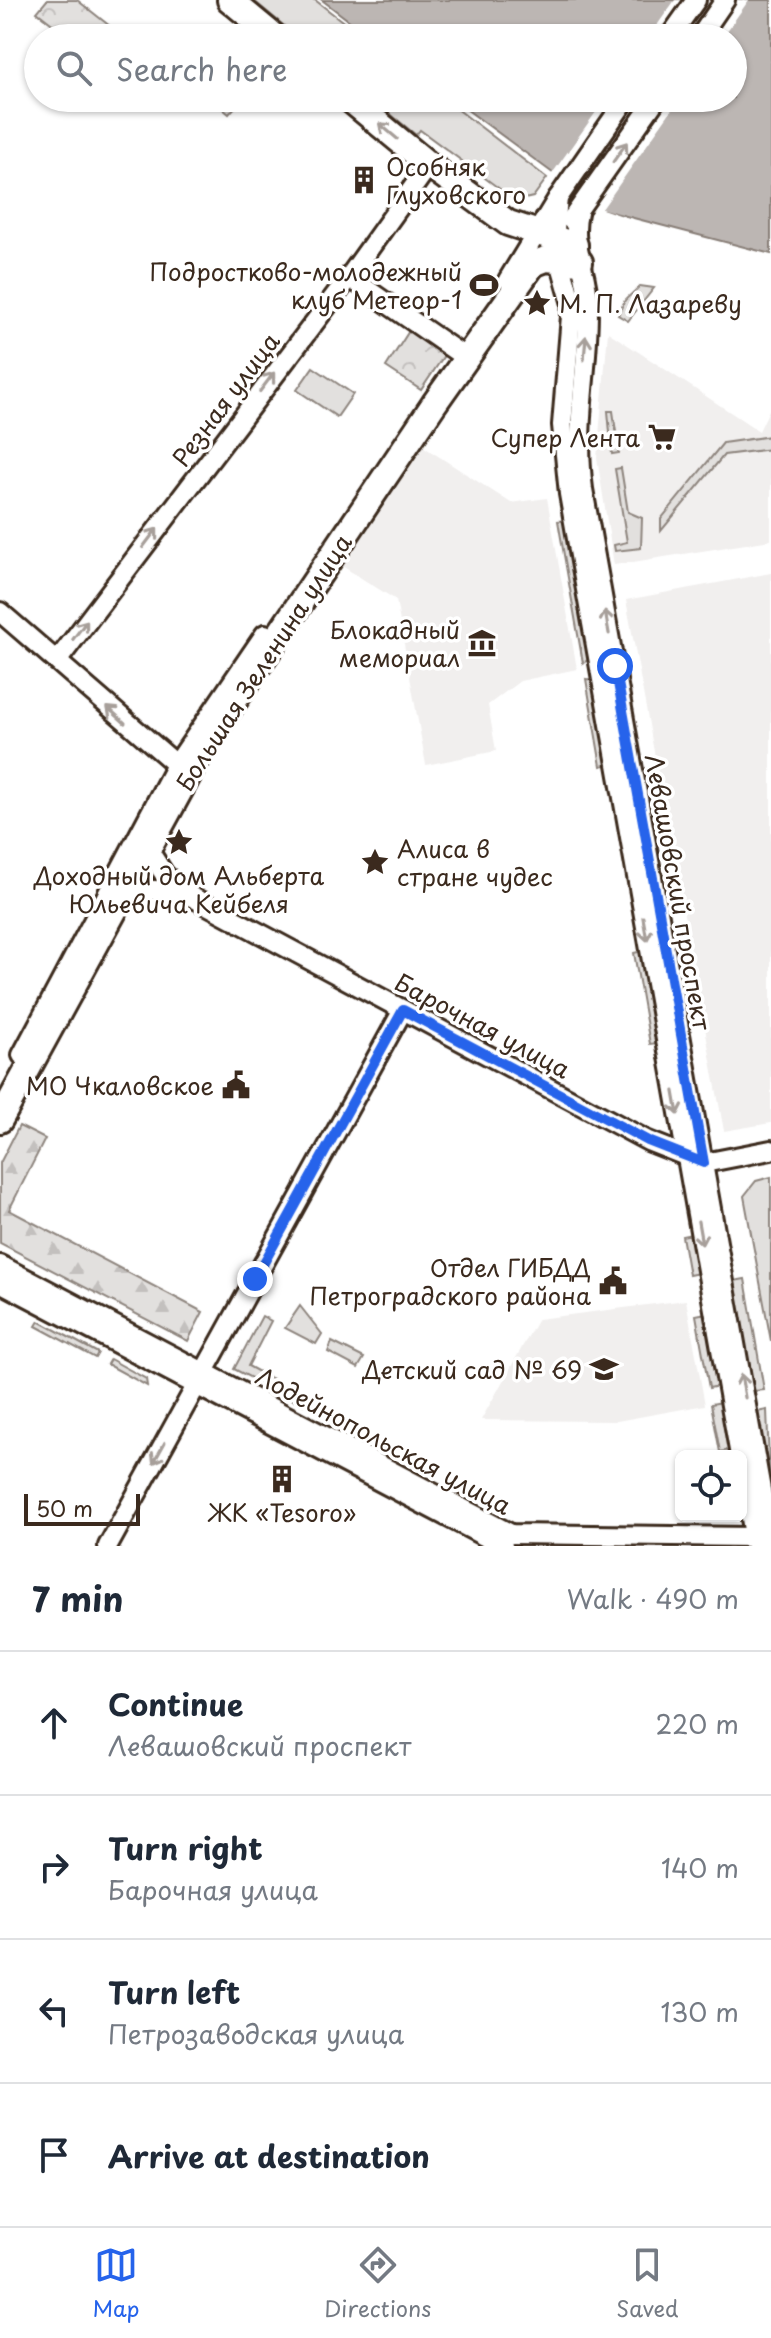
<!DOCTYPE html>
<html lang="en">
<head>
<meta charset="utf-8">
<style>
  body { margin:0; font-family:"Playpen Sans",sans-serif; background:#f2f2f3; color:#1f2937 }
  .controls { position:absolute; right:24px; bottom:24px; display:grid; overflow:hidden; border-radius:12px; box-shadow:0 2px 6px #0004 }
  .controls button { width:72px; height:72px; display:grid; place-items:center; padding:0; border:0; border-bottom:2px solid #e0e1e3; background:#fff; color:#1f2937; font:40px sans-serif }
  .scale { position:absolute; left:24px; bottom:20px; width:116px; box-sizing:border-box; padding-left:8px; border:4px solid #3b2a1e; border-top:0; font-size:22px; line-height:28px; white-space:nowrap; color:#3b2a1e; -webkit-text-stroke:6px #fff; paint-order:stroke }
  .stop { position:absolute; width:24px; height:24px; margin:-18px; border:6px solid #2563eb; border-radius:50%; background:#fff }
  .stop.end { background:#2563eb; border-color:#fff; box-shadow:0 2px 8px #0008 }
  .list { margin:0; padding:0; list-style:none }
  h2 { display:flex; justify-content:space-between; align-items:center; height:104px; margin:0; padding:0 32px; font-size:34px }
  h2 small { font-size:26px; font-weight:400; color:#747a83 }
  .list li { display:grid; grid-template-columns:52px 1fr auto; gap:24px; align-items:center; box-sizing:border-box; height:144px; padding:0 32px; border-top:2px solid #e0e1e3 }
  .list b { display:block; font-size:30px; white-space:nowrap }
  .list p { margin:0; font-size:26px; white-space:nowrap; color:#747a83 }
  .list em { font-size:26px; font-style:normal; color:#747a83 }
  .icon { flex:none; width:44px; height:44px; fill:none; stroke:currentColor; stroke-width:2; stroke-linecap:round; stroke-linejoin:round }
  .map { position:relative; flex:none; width:771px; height:1546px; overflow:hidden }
  .search { position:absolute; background:#fff; box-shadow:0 2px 6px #0004; left:24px; right:24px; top:24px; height:88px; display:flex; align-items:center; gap:20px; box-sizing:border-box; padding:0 28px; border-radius:44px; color:#747a83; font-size:30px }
  .sheet { height:680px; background:#fff }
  nav { display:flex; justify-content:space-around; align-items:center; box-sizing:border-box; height:112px; border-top:2px solid #e0e1e3; background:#fff; font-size:22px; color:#747a83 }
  nav a { display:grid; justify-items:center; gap:4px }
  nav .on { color:#2563eb }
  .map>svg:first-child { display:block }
  .built { fill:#f1efee }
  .green { fill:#e2e0de; stroke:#8e857e; stroke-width:2 }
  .forest { fill:url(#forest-firs); stroke:#8e857e; stroke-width:2 }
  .park { fill:url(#park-crowns); stroke:#8e857e; stroke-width:2 }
  .water { fill:#bcb6b3; stroke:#887e77; stroke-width:2 }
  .pier { fill:#fff }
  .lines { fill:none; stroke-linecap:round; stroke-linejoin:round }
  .minor-casing { stroke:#3b2a1e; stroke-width:24 }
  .major-casing { stroke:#3b2a1e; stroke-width:30 }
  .minor { stroke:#fff; stroke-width:18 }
  .major { stroke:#fff; stroke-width:24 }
  .oneway { stroke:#a79f9a }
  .route { stroke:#2563eb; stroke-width:10 }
  .labels { text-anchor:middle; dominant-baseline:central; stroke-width:7; stroke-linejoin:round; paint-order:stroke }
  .poi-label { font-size:24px; fill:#3b2a1e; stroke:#fff; text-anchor:end }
  .street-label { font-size:24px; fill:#3b2a1e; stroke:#fff }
</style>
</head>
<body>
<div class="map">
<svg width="771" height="1546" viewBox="0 0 771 1546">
  <defs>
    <pattern id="forest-firs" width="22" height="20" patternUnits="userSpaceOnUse" patternTransform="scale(2)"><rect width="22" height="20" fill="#e2e0de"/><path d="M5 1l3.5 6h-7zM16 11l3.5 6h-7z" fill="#c3c0be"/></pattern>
    <pattern id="park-crowns" width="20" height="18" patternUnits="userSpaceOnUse" patternTransform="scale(2)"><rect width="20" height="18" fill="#e2e0de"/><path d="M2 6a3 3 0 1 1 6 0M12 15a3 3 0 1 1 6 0" fill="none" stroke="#c3c0be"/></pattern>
  </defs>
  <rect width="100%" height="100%" fill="#fff"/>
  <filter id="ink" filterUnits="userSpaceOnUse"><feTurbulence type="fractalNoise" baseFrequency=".0125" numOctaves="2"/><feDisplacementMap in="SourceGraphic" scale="16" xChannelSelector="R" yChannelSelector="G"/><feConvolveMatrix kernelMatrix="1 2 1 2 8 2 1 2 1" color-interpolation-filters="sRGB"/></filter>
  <g filter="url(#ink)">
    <g class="built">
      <polygon points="608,332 759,431 771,406 771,540 614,565 597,458"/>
      <polygon points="421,445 511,503 547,498 577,669 520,681 488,705 496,751 426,765 396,600 342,566"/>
      <polygon points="771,573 771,1123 724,1131 626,600"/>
      <polygon points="686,1300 705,1405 617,1421 481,1420 538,1319"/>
    </g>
    <g class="green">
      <polygon points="253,0 315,0 364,38 299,38"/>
      <polygon points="371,98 443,98 547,178 533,197 516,201 420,130 416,135"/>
      <polygon points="640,286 654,288 628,321 618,315 625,300"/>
      <polygon points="313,367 353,394 337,417 297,390"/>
      <polygon points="608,411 613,411 619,453 612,454"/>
      <polygon points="771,436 771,449 724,455 661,531 661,519 723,443"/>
      <polygon points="621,468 628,512 642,518 641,548 615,551 614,545 627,542 615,469"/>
      <polygon points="567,520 591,658 583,663 558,521"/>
      <polygon points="586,679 595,680 609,764 601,766"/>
      <polygon points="642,951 658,1043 650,1044 634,953"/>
      <polygon points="771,1177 771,1341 744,1196 756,1181"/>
      <polygon points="692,1234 699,1273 689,1275 682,1236"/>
      <polygon points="745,1279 764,1390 754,1391 734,1281"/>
      <polygon points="300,1306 322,1334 316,1344 285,1328"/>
      <polygon points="706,1313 719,1386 709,1388 696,1315"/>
      <polygon points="262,1316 271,1321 248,1366 307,1398 303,1405 234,1369"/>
      <polygon points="39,1321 98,1353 95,1358 36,1326"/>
      <polygon points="332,1342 364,1358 358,1368 328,1352"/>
      <polygon points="110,1359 146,1379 147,1386 107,1364"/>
      <polygon points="722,1402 731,1450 720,1452 711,1404"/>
      <polygon points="767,1410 770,1488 757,1412"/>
    </g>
    <g class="forest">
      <polygon points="210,98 243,98 229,114"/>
      <polygon points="19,1126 45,1139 9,1210 203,1312 188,1341 0,1243 0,1163"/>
    </g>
    <g class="park">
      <polygon points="47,0 77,0 125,38 70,38 37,12"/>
      <polygon points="409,331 445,354 421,390 386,367"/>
    </g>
    <polygon class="water" points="322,0 771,0 771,254 603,210 451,98 733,98 733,38 372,38"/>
    <g class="pier">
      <polygon points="675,0 749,0 722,38 648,38"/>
      <polygon points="606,98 680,98 602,209 643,223 642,227 602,214 549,178"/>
    </g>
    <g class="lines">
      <defs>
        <g id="minor">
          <polyline points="669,38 696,0"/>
          <polyline points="699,38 725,0"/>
          <polyline points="558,198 554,240 572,304 562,425 569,494 740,1456"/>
          <path d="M578 213C570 246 588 271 588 304 589 369 574 421 583 489L771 1546"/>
          <polyline points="571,220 657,98"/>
          <polyline points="349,277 466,358"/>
          <polyline points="508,280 558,198 627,98"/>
          <polyline points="0,612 185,772"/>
          <polyline points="58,660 349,277 429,165"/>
          <polyline points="148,849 164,874 181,891 648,1141 704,1163 771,1150"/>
          <polyline points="125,889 181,891"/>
          <polyline points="22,1055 176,765 265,634"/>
          <polyline points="0,1265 511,1534 754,1537 770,1543"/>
          <polyline points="0,1282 503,1546"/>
          <polyline points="741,1463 756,1546"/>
          <polyline points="108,1546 403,1010"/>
        </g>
        <g id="major">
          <polyline points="230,0 276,38"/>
          <polyline points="348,98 429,165 508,223 575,245"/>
          <polyline points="533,264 546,259 580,262"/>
          <polyline points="0,1120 206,743 434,404 533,264"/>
        </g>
      </defs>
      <use href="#minor" class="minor-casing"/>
      <use href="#major" class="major-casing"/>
      <use href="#minor" class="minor"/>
      <use href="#major" class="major"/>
    </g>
    <defs><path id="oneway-shaft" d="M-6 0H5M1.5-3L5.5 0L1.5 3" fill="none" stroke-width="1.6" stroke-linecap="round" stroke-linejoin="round" transform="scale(2)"/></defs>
    <g class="oneway">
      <use href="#oneway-shaft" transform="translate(388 131) rotate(-140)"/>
      <use href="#oneway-shaft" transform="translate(620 152) rotate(-55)"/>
      <use href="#oneway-shaft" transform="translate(585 348) rotate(-85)"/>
      <use href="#oneway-shaft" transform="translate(267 382) rotate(-53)"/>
      <use href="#oneway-shaft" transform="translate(150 538) rotate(-53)"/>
      <use href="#oneway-shaft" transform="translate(607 622) rotate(-100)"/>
      <use href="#oneway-shaft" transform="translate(80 630) rotate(-53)"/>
      <use href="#oneway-shaft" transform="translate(116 715) rotate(-138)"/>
      <use href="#oneway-shaft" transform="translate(645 929) rotate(80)"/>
      <use href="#oneway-shaft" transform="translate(676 1103) rotate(80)"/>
      <use href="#oneway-shaft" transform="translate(700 1233) rotate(80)"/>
      <use href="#oneway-shaft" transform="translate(743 1386) rotate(-100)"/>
      <use href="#oneway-shaft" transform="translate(159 1453) rotate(119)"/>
    </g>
  </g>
  <g class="lines" filter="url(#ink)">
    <polyline class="route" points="255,1279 403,1010 648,1141 704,1163 615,666"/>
  </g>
  <defs>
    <symbol id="building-bare" viewBox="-9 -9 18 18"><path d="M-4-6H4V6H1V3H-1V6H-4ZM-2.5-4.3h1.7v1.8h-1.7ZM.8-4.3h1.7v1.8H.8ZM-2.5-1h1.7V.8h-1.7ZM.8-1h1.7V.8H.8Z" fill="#3b2a1e" stroke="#fff" stroke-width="2.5" paint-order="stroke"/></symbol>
    <symbol id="stadium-bare" viewBox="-9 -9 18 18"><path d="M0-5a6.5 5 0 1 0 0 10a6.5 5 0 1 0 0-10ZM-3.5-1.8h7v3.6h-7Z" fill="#3b2a1e" stroke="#fff" stroke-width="2.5" paint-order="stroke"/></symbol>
    <symbol id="sight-bare" viewBox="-9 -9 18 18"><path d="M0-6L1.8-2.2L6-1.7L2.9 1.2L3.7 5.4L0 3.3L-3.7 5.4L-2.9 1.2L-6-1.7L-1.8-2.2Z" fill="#3b2a1e" stroke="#fff" stroke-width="2.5" paint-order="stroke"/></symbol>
    <symbol id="supermarket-bare" viewBox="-9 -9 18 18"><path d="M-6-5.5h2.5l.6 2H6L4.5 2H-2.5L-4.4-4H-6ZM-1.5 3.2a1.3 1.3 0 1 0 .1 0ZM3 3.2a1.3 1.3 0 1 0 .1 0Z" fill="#3b2a1e" stroke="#fff" stroke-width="2.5" paint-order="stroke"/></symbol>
    <symbol id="museum-bare" viewBox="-9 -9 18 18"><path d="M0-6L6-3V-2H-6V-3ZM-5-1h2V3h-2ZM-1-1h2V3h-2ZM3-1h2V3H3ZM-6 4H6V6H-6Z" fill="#3b2a1e" stroke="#fff" stroke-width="2.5" paint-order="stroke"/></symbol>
    <symbol id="civic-bare" viewBox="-9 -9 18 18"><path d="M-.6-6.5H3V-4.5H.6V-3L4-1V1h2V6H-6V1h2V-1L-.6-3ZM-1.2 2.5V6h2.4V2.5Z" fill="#3b2a1e" stroke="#fff" stroke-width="2.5" paint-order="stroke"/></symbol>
    <symbol id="school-bare" viewBox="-9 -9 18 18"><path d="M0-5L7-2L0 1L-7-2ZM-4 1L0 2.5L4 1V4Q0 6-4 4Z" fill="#3b2a1e" stroke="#fff" stroke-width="2.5" paint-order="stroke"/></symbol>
  </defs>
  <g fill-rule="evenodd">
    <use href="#building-bare" x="344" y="160" width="40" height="40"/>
    <use href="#stadium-bare" x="464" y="265" width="40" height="40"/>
    <use href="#sight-bare" x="517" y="283" width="40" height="40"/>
    <use href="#supermarket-bare" x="642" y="417" width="40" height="40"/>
    <use href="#museum-bare" x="462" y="623" width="40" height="40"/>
    <use href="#sight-bare" x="159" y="822" width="40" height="40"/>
    <use href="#sight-bare" x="355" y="842" width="40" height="40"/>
    <use href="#civic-bare" x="216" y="1065" width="40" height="40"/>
    <use href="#civic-bare" x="593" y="1261" width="40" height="40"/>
    <use href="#school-bare" x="584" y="1349" width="40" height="40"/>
    <use href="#building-bare" x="262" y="1459" width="40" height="40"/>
  </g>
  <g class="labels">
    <g class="poi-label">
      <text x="386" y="166" text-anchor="start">Особняк<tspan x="386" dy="28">Глуховского</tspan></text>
      <text x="462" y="271">Подростково-молодежный<tspan x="462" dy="28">клуб Метеор-1</tspan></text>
      <text x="559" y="303" text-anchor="start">М. П. Лазареву</text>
      <text x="640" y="437">Супер Лента</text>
      <text x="460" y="629">Блокадный<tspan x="460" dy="28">мемориал</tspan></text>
      <text x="397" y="848" text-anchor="start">Алиса в<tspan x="397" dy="28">стране чудес</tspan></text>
      <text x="179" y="875" text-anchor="middle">Доходный дом Альберта<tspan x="179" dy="28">Юльевича Кейбеля</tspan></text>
      <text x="214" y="1085">МО Чкаловское</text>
      <text x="591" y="1267">Отдел ГИБДД<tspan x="591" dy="28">Петроградского района</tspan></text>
      <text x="582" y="1369">Детский сад № 69</text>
      <text x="282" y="1512" text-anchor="middle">ЖК «Tesoro»</text>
    </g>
    <g class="street-label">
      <text transform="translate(225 399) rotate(-53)">Резная улица</text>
      <text transform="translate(263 662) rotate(-57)">Большая Зеленина улица</text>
      <text transform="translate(679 892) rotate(80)">Левашовский проспект</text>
      <text transform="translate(483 1025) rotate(28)">Барочная улица</text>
      <text transform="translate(384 1440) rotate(28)">Лодейнопольская улица</text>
    </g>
  </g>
</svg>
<div class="controls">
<button><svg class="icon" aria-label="locate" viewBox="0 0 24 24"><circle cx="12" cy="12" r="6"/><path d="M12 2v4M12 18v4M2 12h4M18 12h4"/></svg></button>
</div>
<div class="scale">50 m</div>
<div class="stop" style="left:615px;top:666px"></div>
<div class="stop end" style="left:255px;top:1279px"></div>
<div class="search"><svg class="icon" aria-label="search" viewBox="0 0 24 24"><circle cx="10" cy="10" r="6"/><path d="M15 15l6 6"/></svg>Search here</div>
</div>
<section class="sheet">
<h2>7 min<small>Walk · 490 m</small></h2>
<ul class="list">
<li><svg class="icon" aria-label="ahead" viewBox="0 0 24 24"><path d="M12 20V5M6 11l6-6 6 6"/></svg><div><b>Continue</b><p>Левашовский проспект</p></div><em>220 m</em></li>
<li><svg class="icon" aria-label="right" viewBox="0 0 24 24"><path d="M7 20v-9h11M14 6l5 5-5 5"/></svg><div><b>Turn right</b><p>Барочная улица</p></div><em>140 m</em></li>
<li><svg class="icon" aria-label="left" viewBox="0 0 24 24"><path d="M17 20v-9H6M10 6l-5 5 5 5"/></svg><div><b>Turn left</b><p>Петрозаводская улица</p></div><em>130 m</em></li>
<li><svg class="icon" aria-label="arrive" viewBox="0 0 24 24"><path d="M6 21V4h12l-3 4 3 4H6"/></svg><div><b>Arrive at destination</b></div></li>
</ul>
</section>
<nav>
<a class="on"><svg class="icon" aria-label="map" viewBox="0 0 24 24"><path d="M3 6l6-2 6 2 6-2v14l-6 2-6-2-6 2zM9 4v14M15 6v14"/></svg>Map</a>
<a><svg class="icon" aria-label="directions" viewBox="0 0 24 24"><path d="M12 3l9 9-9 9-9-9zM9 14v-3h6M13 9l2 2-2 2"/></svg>Directions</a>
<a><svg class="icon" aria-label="saved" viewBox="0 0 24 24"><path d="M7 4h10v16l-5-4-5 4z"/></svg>Saved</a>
</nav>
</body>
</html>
